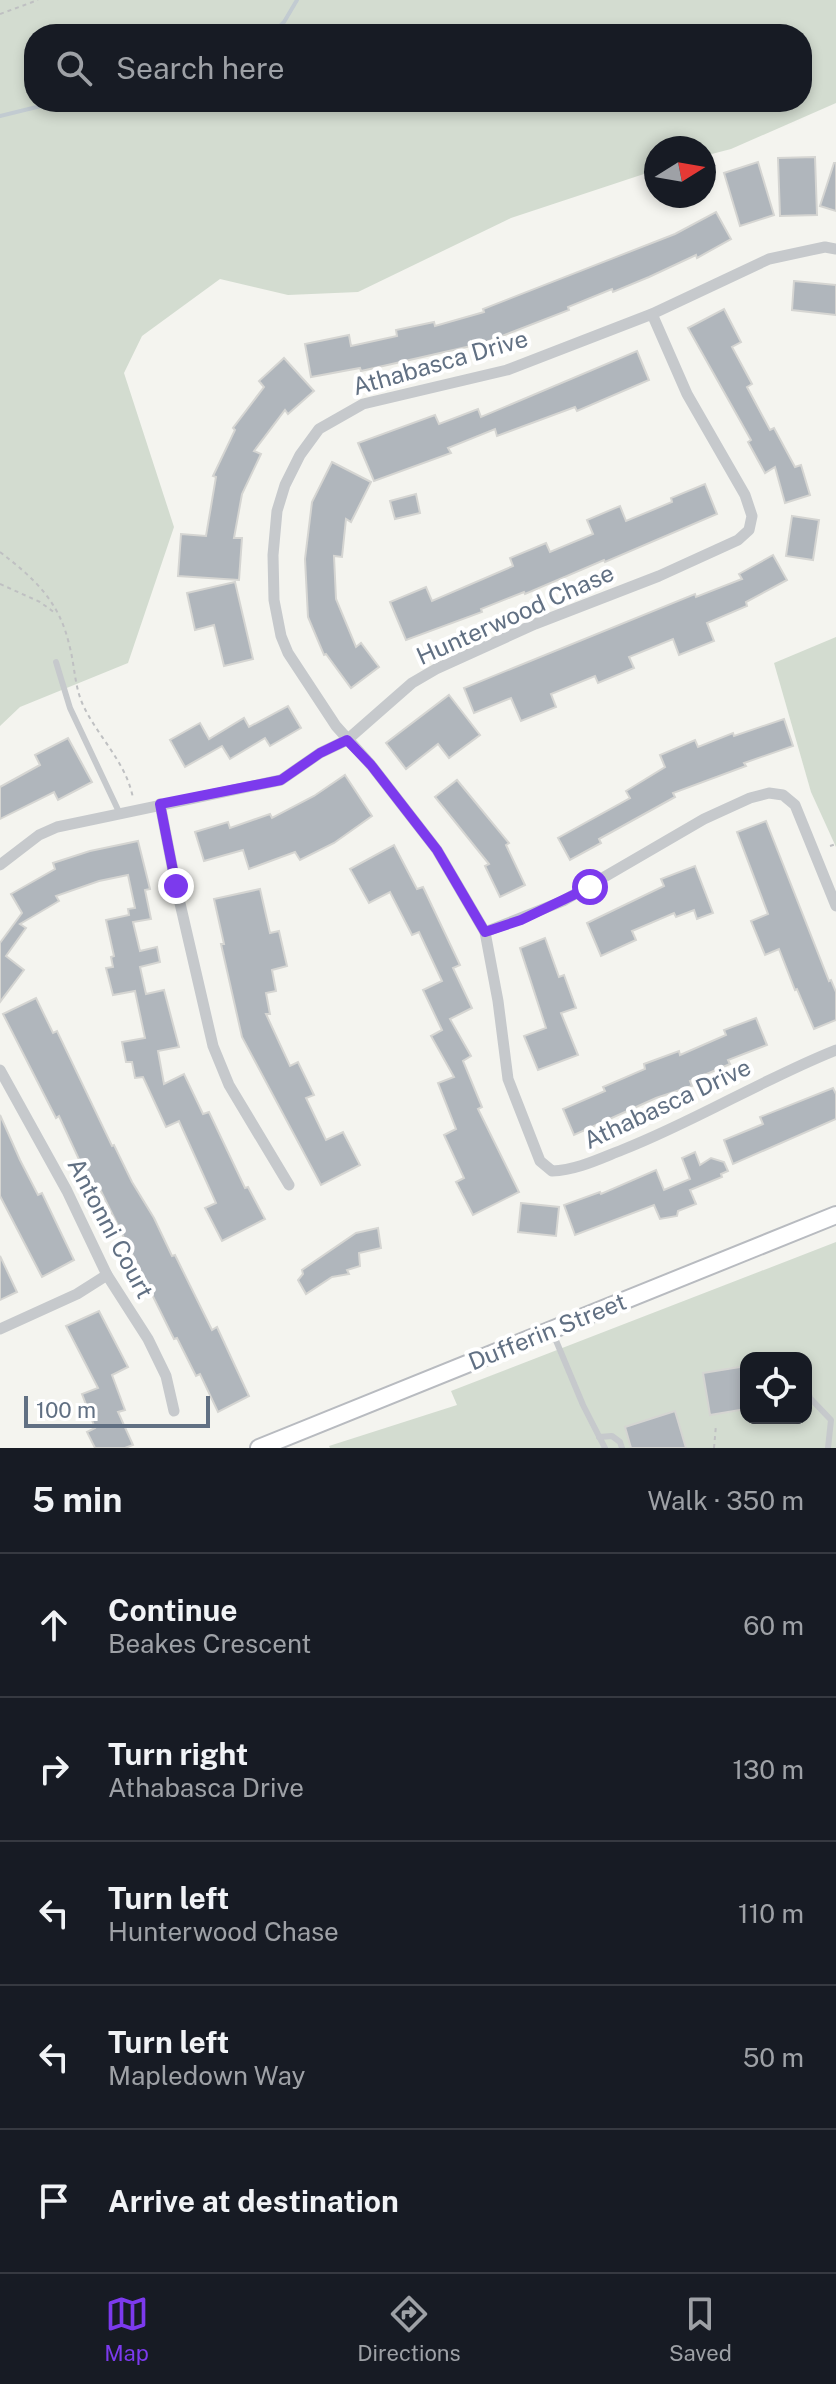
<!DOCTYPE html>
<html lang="en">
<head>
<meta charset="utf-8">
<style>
  body { margin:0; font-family:"Public Sans",sans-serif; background:#20242c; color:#f1f3f6 }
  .controls { position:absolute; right:24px; bottom:24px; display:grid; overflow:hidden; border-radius:16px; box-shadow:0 4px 12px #0003 }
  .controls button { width:72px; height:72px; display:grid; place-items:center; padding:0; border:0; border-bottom:2px solid #363941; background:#171b24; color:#f1f3f6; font:40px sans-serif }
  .compass { position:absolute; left:644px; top:136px; width:72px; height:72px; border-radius:50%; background:#171b24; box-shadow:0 4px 12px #0003; rotate:79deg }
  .scale { position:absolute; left:24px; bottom:20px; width:186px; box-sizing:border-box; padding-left:8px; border:4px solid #617083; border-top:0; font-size:22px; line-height:28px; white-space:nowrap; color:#617083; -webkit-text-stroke:6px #fff; paint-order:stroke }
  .stop { position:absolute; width:24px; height:24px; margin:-18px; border:6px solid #7c3aed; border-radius:50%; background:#fff }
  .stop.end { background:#7c3aed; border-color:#fff; box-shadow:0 2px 8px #0008 }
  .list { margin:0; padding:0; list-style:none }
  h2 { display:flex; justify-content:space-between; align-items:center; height:104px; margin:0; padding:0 32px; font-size:34px }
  h2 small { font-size:26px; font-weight:400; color:#9ea1a6 }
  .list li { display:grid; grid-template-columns:52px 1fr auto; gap:24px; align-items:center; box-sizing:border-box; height:144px; padding:0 32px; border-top:2px solid #363941 }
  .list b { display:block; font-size:30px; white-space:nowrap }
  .list p { margin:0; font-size:26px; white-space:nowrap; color:#9ea1a6 }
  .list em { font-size:26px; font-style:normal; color:#9ea1a6 }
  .icon { flex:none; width:44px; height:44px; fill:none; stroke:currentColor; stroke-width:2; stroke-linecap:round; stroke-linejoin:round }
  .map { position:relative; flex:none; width:836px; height:1448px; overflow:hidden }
  .search { position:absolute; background:#171b24; box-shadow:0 4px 12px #0003; left:24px; right:24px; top:24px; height:88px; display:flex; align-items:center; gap:20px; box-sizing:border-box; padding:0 28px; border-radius:32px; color:#9ea1a6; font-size:30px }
  .sheet { height:824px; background:#171b24 }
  nav { display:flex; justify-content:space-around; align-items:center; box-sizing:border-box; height:112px; border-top:2px solid #363941; background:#171b24; font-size:22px; color:#9ea1a6 }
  nav a { display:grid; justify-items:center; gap:4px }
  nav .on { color:#7c3aed }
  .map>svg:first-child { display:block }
  .green { fill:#d3dcd0; fill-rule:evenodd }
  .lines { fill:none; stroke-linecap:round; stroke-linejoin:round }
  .stream { stroke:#c2cbd1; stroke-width:4 }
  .building { fill:#b0b6bc; stroke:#d5d5d2; stroke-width:2 }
  .secondary-casing { stroke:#b8bbc0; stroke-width:20 }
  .path { stroke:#bfc0c2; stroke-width:2; stroke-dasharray:4 4; stroke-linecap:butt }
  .lane { stroke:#c6c9cc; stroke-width:6 }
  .street { stroke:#c6c9cc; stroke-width:11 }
  .secondary { stroke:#fff; stroke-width:16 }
  .route { stroke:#7c3aed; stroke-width:10 }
  .labels { text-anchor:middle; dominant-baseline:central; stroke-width:8; stroke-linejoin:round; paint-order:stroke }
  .street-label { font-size:24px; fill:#617083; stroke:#fff }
</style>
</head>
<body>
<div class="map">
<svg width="836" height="1448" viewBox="0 0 836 1448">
  <rect width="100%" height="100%" fill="#f4f4ef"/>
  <g class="green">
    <path d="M0 0H836V103L731 149 704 156V148H656V170L511 218 358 292 288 295 220 279 142 336 124 373 174 527 128 663 20 707 0 726ZM34 34H802V102H34Z"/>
    <polygon points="836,637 836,847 811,792 774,663"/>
    <path d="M836 1242V1448H330L329 1446 457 1405 451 1391ZM746 1358H806V1418H746Z"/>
  </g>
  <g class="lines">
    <g class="stream">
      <polyline points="272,34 284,22 297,0"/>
      <polyline points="0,116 57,102"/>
    </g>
  </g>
  <g class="building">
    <polygon points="815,157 817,215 780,216 778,158"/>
    <polygon points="758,162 774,215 740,226 724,173"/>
    <polygon points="834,163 836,163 836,211 820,206"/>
    <polygon points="716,212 731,239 697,258 696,255 649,277 613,292 612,289 568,307 569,310 484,343 361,371 360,368 311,377 305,344 349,335 351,346 397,336 396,330 434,322 435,326 484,312 483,309 675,234"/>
    <polygon points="794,281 836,285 836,315 792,310"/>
    <polygon points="724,309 741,342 732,347 752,384 747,387 770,430 774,428 795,467 801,465 810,495 785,503 775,467 765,473 748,442 751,440 688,328"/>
    <polygon points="637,351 649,380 577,411 575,407 497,436 495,429 448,448 451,453 374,481 358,443 435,415 439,424 478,409 481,417"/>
    <polygon points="284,358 314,391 288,414 285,410 254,451 261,454 242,494 234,538 242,538 239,580 178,576 181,534 206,536 216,477 213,476 235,430 233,428 264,387 259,381"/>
    <polygon points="332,462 371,482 351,522 346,519 342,557 334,556 336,599 356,647 361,643 379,667 351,688 326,654 324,655 308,617 305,559 312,502"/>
    <polygon points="705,484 717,514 605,562 604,560 525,594 524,592 481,609 482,612 406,640 390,602 426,587 432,601 513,566 510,558 546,543 550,552 593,534 587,520 620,506 626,521 672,502 671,498"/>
    <polygon points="416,494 420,513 395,519 390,501"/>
    <polygon points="792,516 819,520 813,560 786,556"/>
    <polygon points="773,555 787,580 746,602 747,606 707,623 714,641 679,655 673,639 629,657 634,668 598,683 595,676 551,694 556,707 521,721 511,698 474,713 464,688 695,594 696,597 742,579 739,574"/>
    <polygon points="235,582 253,659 224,666 214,625 195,630 187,593"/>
    <polygon points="449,695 480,735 449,758 438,744 406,769 386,743"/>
    <polygon points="288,706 301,728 270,746 265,738 230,759 222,746 185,767 170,740 200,723 209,739 244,718 249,727"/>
    <polygon points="784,719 793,746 744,763 746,766 673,793 675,797 599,839 601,843 570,860 558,838 630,798 626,791 665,767 660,755 695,740 698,747 733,733 734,736"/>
    <polygon points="68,738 92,782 58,800 54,792 0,819 0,787 40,765 35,755"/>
    <polygon points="345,775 372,816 334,843 300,860 295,852 249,869 243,850 204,861 195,832 228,822 230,828 270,814 272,818 314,796"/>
    <polygon points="457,780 509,843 506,845 525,885 500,897 485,866 489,864 435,797"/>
    <polygon points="766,821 829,981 831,980 836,992 836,1020 814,1029 797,989 795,990 779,949 765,955 751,921 768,914 737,832"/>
    <polygon points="138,841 150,889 145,890 151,919 133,922 140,951 157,947 160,962 140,967 146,994 164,990 179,1047 158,1051 164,1084 184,1074 203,1114 209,1112 245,1188 248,1187 265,1219 222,1241 205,1208 216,1203 179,1121 166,1127 143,1077 135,1078 132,1062 126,1062 122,1042 145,1038 135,991 113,995 106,968 113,967 111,957 114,956 106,920 129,915 128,909 135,908 128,875 99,881 56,896 59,901 20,924 26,928 6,956 24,970 0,1002 0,943 22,913 11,894 55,869 53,863 90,851"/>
    <polygon points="394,845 417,889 423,887 460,965 453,968 472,1008 450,1019 471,1056 463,1061 482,1107 478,1109 519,1192 473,1215 456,1182 464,1178 444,1135 456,1129 438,1083 454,1077 431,1036 442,1030 423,990 442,981 419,932 412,935 390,892 369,903 350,869"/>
    <polygon points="695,866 713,913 697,919 694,910 676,917 674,913 632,931 636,940 601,956 587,923 664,886 661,879"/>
    <polygon points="260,889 270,933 279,931 287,966 272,970 276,991 266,993 270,1014 266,1014 290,1066 298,1062 314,1095 306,1098 326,1140 343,1132 360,1165 321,1185 242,1037 221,944 224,944 214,899"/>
    <polygon points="545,938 559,977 564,975 576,1008 561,1013 578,1055 538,1070 524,1036 546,1028 520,948"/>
    <polygon points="36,998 53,1033 57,1031 112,1146 114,1145 132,1182 154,1218 172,1256 175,1255 212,1330 217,1327 249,1396 218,1412 200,1374 196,1376 177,1338 174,1339 100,1189 94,1192 59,1116 56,1118 3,1014"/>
    <polygon points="756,1018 767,1045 728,1060 730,1064 690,1081 692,1086 656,1098 574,1135 563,1109 605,1091 603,1087 645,1069 644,1064 679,1051 680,1055 726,1035 724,1030"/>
    <polygon points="833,1088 836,1094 836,1119 733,1164 724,1140 763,1124 760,1117"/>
    <polygon points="0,1115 20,1160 38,1195 42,1193 74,1260 42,1277 0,1196"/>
    <polygon points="695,1152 700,1165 711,1158 724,1162 728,1171 721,1174 722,1177 690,1190 696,1204 678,1211 677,1216 660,1219 654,1205 575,1235 564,1205 600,1192 601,1194 656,1170 664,1190 690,1179 682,1158"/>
    <polygon points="521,1203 559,1207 556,1236 518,1232"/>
    <polygon points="378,1228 381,1248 359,1253 360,1266 347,1270 349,1274 332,1277 306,1294 298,1280 303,1274 302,1270 356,1233"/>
    <polygon points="0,1256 17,1292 0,1300"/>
    <polygon points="99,1311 128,1367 112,1375 125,1410 118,1412 133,1445 125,1448 95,1448 87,1432 95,1428 82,1394 98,1388 66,1326"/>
    <polygon points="746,1366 746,1409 710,1415 703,1373"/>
    <polygon points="675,1411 686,1448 631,1448 625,1427"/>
  </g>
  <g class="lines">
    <defs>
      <polyline id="secondary" points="259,1448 836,1215"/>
    </defs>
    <use href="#secondary" class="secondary-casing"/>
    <g class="path">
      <polyline points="0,14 38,0"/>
      <path d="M0 552C34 578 59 601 69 644 75 665 74 685 83 705 98 737 126 762 133 798"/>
      <polyline points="0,584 40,602 55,613"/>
      <polyline points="830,846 836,844"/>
      <polyline points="714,1448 716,1425"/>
    </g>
    <g class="lane">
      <polyline points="56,662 70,708 120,814"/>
      <polyline points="552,1331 583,1405 605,1448"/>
      <polyline points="806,1384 810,1398 831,1420 828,1448"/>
      <polyline points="599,1437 612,1436 620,1442 622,1448"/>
    </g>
    <g class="street">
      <path d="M836 249 825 247 769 259 652 314 507 370 363 404 319 429 300 455 285 485 277 511 273 555 274 600 281 636 288 653 336 726 371 765 437 850 485 932 498 1001 508 1079 540 1161 552 1171C577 1170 599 1159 622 1150 696 1121 763 1079 836 1050"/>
      <polyline points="160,804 176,886 213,1046 229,1085 289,1185"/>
      <polyline points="0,865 39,835 57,827 281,780 320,753 347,740 412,683 436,669 535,624 659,576 738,540 749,530 752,516 745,495 687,394 652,314"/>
      <polyline points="485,932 563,901 704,819 750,798 769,793 783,795 795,805 836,906"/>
      <polyline points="0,1070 67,1191 107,1275 148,1339 166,1376 174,1411"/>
      <polyline points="0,1329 77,1294 107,1275"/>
    </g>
    <use href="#secondary" class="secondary"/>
  </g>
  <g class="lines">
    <polyline class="route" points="176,886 160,804 281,780 320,753 347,740 371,765 437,850 485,932 521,920 590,887"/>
  </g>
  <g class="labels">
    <g class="street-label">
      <text transform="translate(440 362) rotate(-16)">Athabasca Drive</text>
      <text transform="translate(515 614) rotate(-24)">Hunterwood Chase</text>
      <text transform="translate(667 1103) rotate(-25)">Athabasca Drive</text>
      <text transform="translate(111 1228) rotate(62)">Antonni Court</text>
      <text transform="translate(547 1331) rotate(-22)">Dufferin Street</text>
    </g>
  </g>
</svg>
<div class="controls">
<button><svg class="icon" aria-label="locate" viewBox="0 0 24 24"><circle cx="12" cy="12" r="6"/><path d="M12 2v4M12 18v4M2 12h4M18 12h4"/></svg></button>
</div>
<svg class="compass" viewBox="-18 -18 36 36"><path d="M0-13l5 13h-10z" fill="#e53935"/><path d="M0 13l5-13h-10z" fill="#9ea1a6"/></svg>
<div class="scale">100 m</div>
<div class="stop" style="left:590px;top:887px"></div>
<div class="stop end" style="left:176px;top:886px"></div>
<div class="search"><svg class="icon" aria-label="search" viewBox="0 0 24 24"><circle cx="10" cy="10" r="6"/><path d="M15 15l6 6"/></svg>Search here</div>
</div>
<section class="sheet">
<h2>5 min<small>Walk · 350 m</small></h2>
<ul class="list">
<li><svg class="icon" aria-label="ahead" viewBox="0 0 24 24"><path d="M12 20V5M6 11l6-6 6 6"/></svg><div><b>Continue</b><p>Beakes Crescent</p></div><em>60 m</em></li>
<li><svg class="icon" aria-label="right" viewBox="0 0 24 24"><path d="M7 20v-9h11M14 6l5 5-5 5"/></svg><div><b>Turn right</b><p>Athabasca Drive</p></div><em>130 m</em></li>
<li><svg class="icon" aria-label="left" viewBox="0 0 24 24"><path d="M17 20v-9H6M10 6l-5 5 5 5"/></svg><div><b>Turn left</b><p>Hunterwood Chase</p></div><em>110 m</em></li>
<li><svg class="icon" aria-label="left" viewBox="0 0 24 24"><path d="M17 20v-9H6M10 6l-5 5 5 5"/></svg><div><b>Turn left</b><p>Mapledown Way</p></div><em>50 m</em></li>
<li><svg class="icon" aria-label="arrive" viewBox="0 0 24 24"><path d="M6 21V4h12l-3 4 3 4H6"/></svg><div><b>Arrive at destination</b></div></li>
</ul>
</section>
<nav>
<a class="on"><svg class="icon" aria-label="map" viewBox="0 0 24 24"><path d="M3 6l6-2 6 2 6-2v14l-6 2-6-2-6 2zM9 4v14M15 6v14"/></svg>Map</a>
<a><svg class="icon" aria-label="directions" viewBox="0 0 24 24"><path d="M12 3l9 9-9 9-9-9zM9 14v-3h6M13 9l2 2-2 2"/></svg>Directions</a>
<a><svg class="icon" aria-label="saved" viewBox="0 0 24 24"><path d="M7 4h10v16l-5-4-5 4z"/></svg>Saved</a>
</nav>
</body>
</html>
